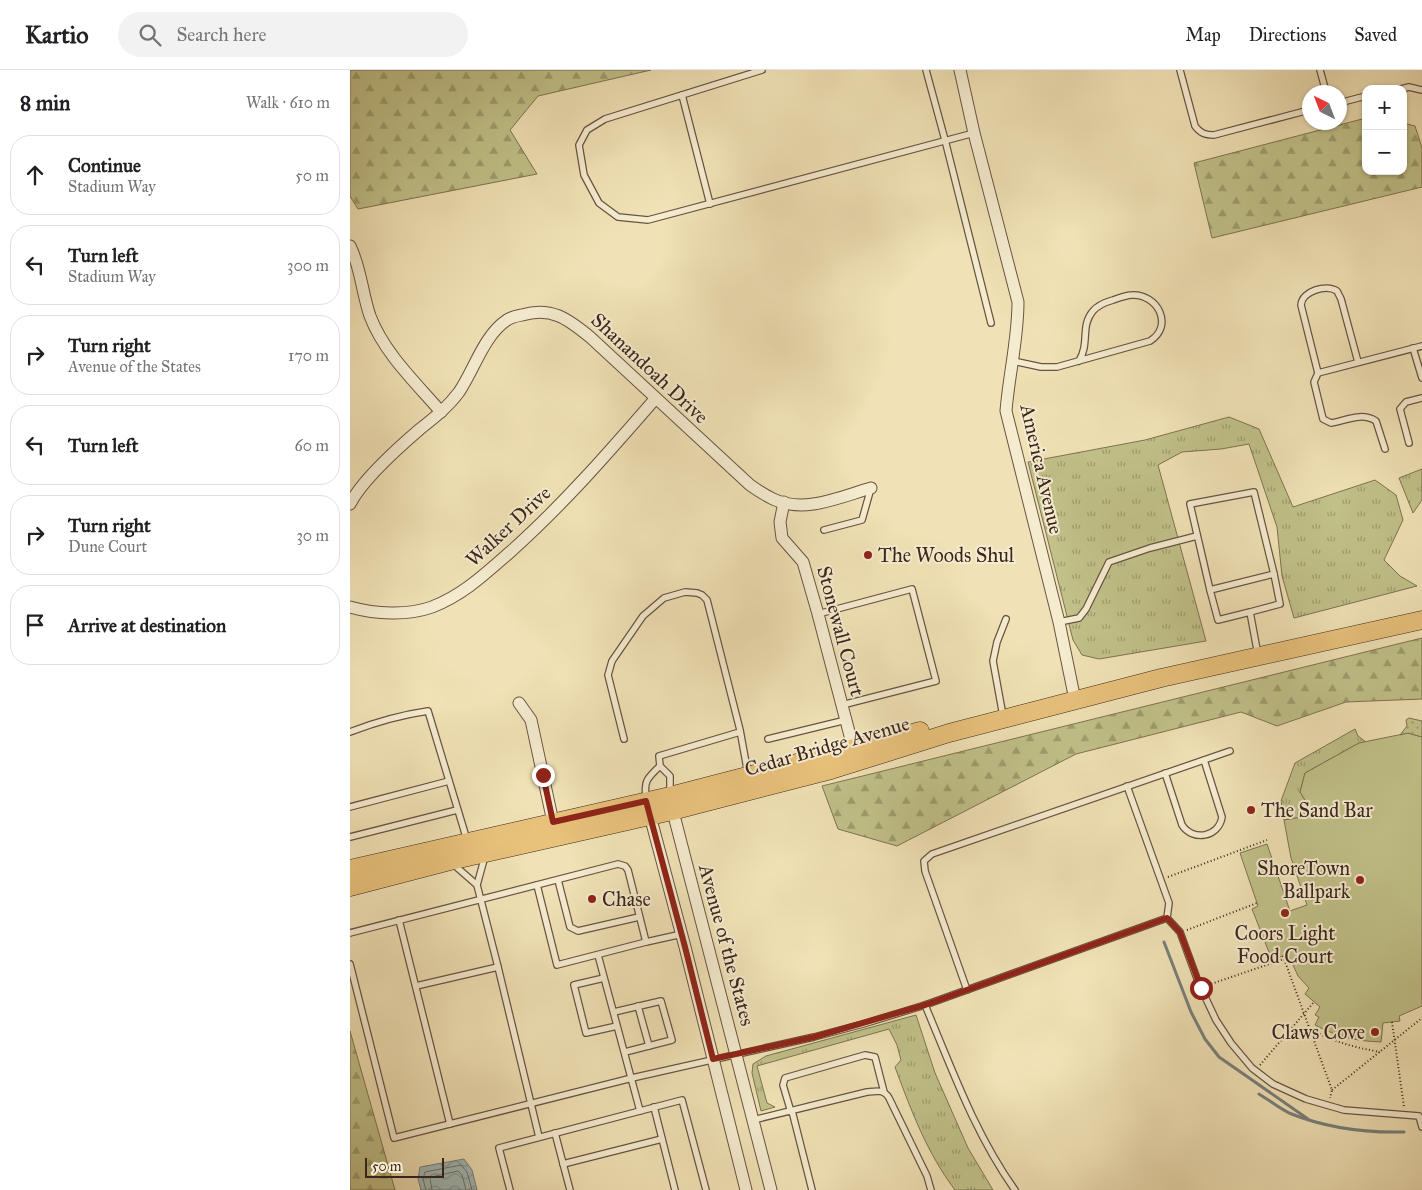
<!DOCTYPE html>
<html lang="en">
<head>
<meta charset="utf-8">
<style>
  body { margin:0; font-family:"IM FELL Great Primer",serif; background:#f2f2f2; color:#202124 }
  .controls { position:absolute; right:15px; top:15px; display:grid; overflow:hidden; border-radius:10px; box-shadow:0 1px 4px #0004 }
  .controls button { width:45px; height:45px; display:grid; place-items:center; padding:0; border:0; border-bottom:1px solid #e0e0e0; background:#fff; color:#202124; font:25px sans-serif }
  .compass { position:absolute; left:952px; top:15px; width:45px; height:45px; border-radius:50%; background:#fff; box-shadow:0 1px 4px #0004; rotate:318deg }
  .scale { position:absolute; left:15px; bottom:12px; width:79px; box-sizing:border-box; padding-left:5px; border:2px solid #3c251c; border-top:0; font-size:14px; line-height:18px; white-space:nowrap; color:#3c251c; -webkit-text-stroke:4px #f5ecd0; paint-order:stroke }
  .stop { position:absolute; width:15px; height:15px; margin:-11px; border:4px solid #8f2418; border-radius:50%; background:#fff }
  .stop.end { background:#8f2418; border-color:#fff; box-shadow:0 1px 5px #0008 }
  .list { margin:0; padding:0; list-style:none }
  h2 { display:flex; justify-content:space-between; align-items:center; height:65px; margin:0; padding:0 20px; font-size:21px }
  h2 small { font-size:16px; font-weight:400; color:#757577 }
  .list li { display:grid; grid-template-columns:32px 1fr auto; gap:15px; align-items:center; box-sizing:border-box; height:80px; margin:0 10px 10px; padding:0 10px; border:1px solid #e0e0e0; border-radius:20px }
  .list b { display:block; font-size:19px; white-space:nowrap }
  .list p { margin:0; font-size:16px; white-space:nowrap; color:#757577 }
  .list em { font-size:16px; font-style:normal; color:#757577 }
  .icon { flex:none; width:28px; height:28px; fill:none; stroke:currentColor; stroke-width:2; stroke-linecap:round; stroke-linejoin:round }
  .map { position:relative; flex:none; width:1072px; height:1120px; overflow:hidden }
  header { display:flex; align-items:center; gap:30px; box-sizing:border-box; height:70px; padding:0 25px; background:#fff; border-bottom:1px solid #e0e0e0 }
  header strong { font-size:24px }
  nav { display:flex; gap:28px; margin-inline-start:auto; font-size:18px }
  .search { width:350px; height:45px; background:#f2f2f2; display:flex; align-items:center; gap:12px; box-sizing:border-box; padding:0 18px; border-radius:28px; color:#757577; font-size:19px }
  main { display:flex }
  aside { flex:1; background:#fff }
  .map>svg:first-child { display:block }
  .grass { fill:url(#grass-tufts); stroke:#7e7352 }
  .forest { fill:url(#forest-firs); stroke:#7e7352 }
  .park { fill:#c1c189; stroke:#7e7352 }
  .garden { fill:url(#garden-dots); stroke:#7e7352 }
  .water { fill:url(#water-waves); stroke:#787f7b }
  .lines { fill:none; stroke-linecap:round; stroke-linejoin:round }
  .shore { stroke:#6e706b; stroke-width:1 }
  .stream { stroke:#787f7b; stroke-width:3 }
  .service-casing { stroke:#695442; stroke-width:8 }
  .minor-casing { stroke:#695442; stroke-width:13 }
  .primary-casing { stroke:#3c251c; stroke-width:19 }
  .path { stroke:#3c251c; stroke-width:2; stroke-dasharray:1 2.5; stroke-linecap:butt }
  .service { stroke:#f5ecd0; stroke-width:5.5 }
  .minor { stroke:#f5ecd0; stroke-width:11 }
  .primary { stroke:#e8c17b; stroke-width:18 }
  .route { stroke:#8f2418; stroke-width:6 }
  .poi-dot { fill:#8f2418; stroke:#f5ecd0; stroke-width:2 }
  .labels { text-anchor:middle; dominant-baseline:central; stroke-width:4; stroke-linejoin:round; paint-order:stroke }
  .street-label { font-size:20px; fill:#3c251c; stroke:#f5ecd0 }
  .poi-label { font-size:20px; fill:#3c251c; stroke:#f5ecd0; text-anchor:start }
</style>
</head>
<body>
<header>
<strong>Kartio</strong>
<div class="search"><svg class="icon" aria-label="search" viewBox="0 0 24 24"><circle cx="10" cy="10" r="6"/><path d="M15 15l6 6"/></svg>Search here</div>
<nav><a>Map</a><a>Directions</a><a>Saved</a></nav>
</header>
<main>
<aside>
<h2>8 min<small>Walk · 610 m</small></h2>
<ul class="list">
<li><svg class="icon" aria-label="ahead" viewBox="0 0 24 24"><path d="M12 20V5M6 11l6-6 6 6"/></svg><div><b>Continue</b><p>Stadium Way</p></div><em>50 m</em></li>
<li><svg class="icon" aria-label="left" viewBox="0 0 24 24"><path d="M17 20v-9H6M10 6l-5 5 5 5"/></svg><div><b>Turn left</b><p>Stadium Way</p></div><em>300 m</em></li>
<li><svg class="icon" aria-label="right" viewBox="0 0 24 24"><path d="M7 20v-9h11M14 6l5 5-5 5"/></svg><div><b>Turn right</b><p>Avenue of the States</p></div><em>170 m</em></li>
<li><svg class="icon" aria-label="left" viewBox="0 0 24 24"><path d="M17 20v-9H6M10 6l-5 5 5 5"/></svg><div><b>Turn left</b></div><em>60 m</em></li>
<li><svg class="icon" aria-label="right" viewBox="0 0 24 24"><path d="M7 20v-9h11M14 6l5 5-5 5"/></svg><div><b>Turn right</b><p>Dune Court</p></div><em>30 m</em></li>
<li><svg class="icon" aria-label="arrive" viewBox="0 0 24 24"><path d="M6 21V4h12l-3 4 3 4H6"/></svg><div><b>Arrive at destination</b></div></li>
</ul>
</aside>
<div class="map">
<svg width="1072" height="1120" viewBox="0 0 1072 1120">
  <defs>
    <pattern id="grass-tufts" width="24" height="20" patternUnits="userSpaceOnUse" patternTransform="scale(1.25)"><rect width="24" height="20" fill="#c1c189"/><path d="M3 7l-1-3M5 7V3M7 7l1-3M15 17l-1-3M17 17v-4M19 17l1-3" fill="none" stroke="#9e9d6f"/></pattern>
    <pattern id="forest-firs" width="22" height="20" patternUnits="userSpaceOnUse" patternTransform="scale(1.25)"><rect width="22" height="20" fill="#c1c189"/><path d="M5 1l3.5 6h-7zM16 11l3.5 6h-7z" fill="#9e9d6f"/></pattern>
    <pattern id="garden-dots" width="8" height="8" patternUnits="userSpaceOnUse" patternTransform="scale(1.25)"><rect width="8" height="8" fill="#c1c189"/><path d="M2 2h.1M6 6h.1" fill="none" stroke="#9e9d6f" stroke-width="1.8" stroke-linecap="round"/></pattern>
    <pattern id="water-waves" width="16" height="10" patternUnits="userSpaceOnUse" patternTransform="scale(1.25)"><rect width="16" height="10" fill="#a0bbba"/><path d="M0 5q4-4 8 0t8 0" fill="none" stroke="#849896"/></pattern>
  </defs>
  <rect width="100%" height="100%" fill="#f0e2b6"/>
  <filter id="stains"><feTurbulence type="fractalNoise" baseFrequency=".004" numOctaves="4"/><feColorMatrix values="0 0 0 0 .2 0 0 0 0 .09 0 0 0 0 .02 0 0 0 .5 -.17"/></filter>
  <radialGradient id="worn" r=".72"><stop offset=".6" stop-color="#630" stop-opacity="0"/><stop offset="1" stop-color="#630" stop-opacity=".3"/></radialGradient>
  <g class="grass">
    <polygon points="879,347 909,359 943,437 1025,410 1046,425 1053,450 1034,490 1050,506 1067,516 944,548 932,506 927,457 899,374 871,379 832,382 808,395 856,571 749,589 732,585 723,570 678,392 795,370"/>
    <polygon points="1072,399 1072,430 1063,443 1049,408"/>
    <polygon points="1005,659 1008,666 1016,672 1009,673 955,703 950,722 964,745 934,750 931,731 945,693"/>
    <path d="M566 945 585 1003 618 1078 643 1120H605C577 1083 561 1040 545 997L551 990 547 975 539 959 407 996 417 1033 425 1037 411 1041 402 1003 403 994 416 986Z"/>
  </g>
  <g class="forest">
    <polygon points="0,0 301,0 188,26 160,60 187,104 8,139 0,126"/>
    <polygon points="1016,48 1016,101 1053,101 1053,53 1065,56 1072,78 1072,117 862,168 844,93"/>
    <polygon points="1072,568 1072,629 996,632 927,656 891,642 726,684 547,776 488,759 472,716"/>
    <polygon points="0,961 45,1120 0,1120"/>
  </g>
  <path class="park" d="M1058 663 1072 667V936L1049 946 1050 951 1033 953 1031 972C1005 971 988 967 965 955L969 947 965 945 970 937 955 924 959 918 948 906 938 884 922 890 902 839 908 836 890 783 917 774 940 841 957 835 941 788 934 750 964 745 950 722 955 703 1009 673Z"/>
  <polygon class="garden" points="1059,648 1072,651 1072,667 1058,663 1050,665 1057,656 1056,650"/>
  <polygon class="water" points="114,1089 122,1100 127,1120 71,1120 68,1109 70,1097"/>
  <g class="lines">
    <g class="shore">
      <polyline points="76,1120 73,1109 75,1102 111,1095 117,1102 122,1120"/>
      <polyline points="82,1120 80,1109 81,1107 108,1101 112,1105 116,1120"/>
    </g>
    <g class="stream">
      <polyline points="814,872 841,942 855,969 869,987 958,1049"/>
      <path d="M909 1024C919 1030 929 1038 939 1043 976 1058 1014 1063 1054 1062"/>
    </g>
    <defs>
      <g id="service">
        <polyline points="412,0 255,49 237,60 229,75 234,105 249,133 268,147 298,150 624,63"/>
        <polyline points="576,0 595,70 641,253"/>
        <path d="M830 0 845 56C850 63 855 65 864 65L959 40"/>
        <polyline points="970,0 976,22"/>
        <polyline points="1051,19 1059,17 1072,20"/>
        <polyline points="332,25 360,134"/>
        <polyline points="989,33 1016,26"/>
        <polyline points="1063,278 1072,308"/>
        <path d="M663 291 691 297H707L800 271C824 256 808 224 782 225 776 225 769 228 763 230 756 232 748 235 743 241 730 256 740 273 729 291"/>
        <path d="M1008 292 991 229 987 221C976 214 952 221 951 235L968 303 964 312 973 349 981 353C997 350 1012 342 1026 351L1035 379"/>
        <polyline points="968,303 1072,276"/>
        <polyline points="1059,373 1050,339 1056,332 1072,328"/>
        <polyline points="474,460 512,450 521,418"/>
        <polyline points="860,520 840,434 904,422 924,504"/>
        <polyline points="900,542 930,534 924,504 860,520 868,550 900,542 908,585"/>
        <polyline points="468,544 562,519 586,611 492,635"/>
        <polyline points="709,552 729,548 736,539 759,492 800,478 847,466"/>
        <polyline points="653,646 643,591 647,572 656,549"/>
        <path d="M0 662C26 652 50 645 78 641L117 770"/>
        <polyline points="274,669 258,605 262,591 293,546 314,528 335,522 347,523 352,525 357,530 390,660 398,704"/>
        <polyline points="418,669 496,650"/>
        <path d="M815 703 832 755C843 772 869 767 872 747L854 690"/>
        <polyline points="777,716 819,833 817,848"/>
        <polyline points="320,722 320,706 310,696 309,686 390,662"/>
        <path d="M296 730C294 711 296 709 310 696"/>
        <polyline points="0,737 99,711"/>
        <polyline points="0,767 107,740"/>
        <polyline points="135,786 127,815 148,897 189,1067"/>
        <polyline points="103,794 127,815"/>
        <polyline points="208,810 220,857 228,861 289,847"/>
        <polyline points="187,815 207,895 296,872"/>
        <polyline points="49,850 100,1054"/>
        <polyline points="0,863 268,794 275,796 278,800 296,872 332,864"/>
        <polyline points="248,885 290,1041"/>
        <polyline points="0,894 44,1068 282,1008 464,967 513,954 575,935 817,848 830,862 849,914 866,950 881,973 902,998 923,1014 956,1029 994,1040 1069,1046 1072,1057"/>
        <polyline points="254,908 224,915 236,963 267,956"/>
        <polyline points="66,916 148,897"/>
        <polyline points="617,920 575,801 574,791 582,784 880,681"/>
        <path d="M575 935C602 999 625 1064 665 1120"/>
        <polyline points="288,936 299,976"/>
        <polyline points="264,942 311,931 322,970 275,982"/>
        <polyline points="304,1037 325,1120"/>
        <polyline points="442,1041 462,1120"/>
        <polyline points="441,1042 433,1015 435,1008 515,985 525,987 534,1022"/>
        <path d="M403 1050 517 1022C526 1021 534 1019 539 1028L577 1106 581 1120"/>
        <polyline points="205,1063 220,1120"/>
        <polyline points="213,1094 312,1069"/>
        <polyline points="160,1120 149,1078 332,1030 356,1120"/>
      </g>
      <g id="minor">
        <path d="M610 0 624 63 668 232C668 269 659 304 656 341L709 552 725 630"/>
        <path d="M0 176C11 198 12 223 20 246 34 283 66 313 91 342"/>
        <polyline points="434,432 430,452 432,468 453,492 468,544 503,677"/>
        <path d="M0 434C12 410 49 377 70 359 84 348 98 337 109 322 124 300 134 265 157 250 161 247 167 246 172 245 201 236 218 249 240 267L400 415C407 420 415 425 423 429 454 444 490 427 521 418"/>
        <path d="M0 537C25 544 57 546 82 537 113 525 135 504 159 483 212 436 259 382 305 329"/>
        <polyline points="169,633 181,650 203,752"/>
        <polyline points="321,734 421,1120"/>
        <polyline points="299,742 335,877 396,1120"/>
      </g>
      <g id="primary">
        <polyline points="0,799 320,726 570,661"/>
        <polyline points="0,817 100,791 322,741 481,700 599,663 811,608 1072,550"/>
      </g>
    </defs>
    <use href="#service" class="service-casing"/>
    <use href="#minor" class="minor-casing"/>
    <use href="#primary" class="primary-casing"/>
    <g class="path">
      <polyline points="818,807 917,770"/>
      <polyline points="837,860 907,833"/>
      <polyline points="933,886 982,1020 980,1028"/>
      <polyline points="858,915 934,889"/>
      <polyline points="1042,952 1054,1037"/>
      <path d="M960 959C984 972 1003 977 1030 982"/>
      <polyline points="910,995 964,932"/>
      <polyline points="982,1020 1072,948"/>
    </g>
    <use href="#service" class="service"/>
    <use href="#minor" class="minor"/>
    <use href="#primary" class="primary"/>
  </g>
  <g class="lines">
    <polyline class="route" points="193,705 203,752 296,731 335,877 363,989 464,967 575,935 817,848 830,862 851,918"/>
  </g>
  <g class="poi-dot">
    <circle cx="518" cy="485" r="5"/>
    <circle cx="901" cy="740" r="5"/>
    <circle cx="1010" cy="810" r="5"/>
    <circle cx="242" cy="829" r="5"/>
    <circle cx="935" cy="843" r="5"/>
    <circle cx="1025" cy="962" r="5"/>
  </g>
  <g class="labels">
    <g class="street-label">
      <text transform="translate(300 298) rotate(43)">Shanandoah Drive</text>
      <text transform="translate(692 399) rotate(77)">America Avenue</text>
      <text transform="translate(158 456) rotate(-43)">Walker Drive</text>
      <text transform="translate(491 561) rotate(75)">Stonewall Court</text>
      <text transform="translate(477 676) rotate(-16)">Cedar Bridge Avenue</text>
      <text transform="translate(377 875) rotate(75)">Avenue of the States</text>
    </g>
    <g class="poi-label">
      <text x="528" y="485">The Woods Shul</text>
      <text x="911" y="740">The Sand Bar</text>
      <text x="1000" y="798" text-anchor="end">ShoreTown<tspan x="1000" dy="23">Ballpark</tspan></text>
      <text x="252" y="829">Chase</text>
      <text x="935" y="863" text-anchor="middle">Coors Light<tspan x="935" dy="23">Food Court</tspan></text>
      <text x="1015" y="962" text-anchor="end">Claws Cove</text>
    </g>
  </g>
  <rect width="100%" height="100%" filter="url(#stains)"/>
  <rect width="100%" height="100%" fill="url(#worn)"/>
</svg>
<div class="controls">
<button>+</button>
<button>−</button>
</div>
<svg class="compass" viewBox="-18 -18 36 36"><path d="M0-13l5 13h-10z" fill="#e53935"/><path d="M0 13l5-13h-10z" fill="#757577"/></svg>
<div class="scale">50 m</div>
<div class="stop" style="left:851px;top:918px"></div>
<div class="stop end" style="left:193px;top:705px"></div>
</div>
</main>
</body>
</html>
